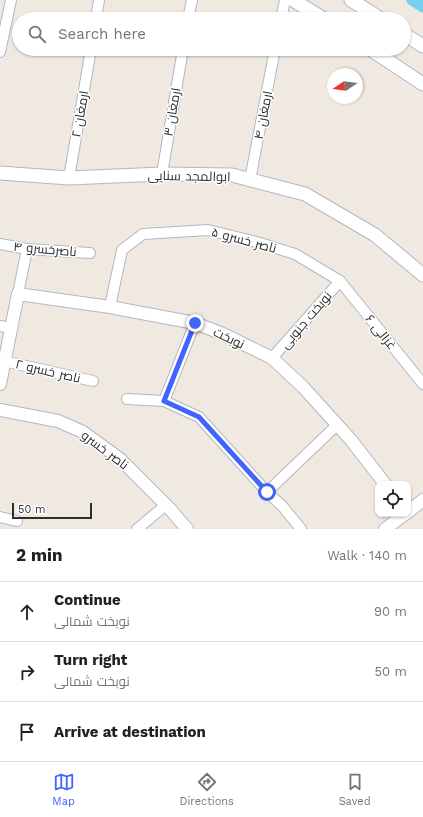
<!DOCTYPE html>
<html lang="en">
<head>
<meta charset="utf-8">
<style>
  body { margin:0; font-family:"Work Sans",Cairo,sans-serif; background:#f2f2f2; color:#202124 }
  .controls { position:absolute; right:12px; bottom:12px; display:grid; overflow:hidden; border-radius:8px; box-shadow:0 1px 3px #0004 }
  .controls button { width:36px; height:36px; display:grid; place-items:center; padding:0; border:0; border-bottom:1px solid #e0e0e0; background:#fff; color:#202124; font:20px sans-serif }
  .compass { position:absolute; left:327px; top:68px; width:36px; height:36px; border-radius:50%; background:#fff; box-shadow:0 1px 3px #0004; rotate:257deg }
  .scale { position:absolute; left:12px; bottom:10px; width:80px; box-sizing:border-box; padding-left:4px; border:2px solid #2e2e2e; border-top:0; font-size:11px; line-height:14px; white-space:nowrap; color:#2e2e2e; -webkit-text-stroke:3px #fff; paint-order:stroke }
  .stop { position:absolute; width:12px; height:12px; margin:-9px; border:3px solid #4264fb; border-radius:50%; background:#fff }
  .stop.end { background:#4264fb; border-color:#fff; box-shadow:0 1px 4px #0008 }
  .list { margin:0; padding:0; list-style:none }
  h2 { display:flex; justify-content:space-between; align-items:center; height:52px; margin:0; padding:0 16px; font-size:17px }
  h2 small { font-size:13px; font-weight:400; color:#757577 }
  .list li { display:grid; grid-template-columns:26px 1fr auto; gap:12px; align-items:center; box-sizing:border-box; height:60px; padding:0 16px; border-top:1px solid #e0e0e0 }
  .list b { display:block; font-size:15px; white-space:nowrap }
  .list p { margin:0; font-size:13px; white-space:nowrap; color:#757577 }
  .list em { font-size:13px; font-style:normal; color:#757577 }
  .icon { flex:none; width:22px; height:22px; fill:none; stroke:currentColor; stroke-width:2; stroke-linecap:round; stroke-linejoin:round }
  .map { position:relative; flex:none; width:423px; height:529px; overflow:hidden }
  .search { position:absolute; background:#fff; box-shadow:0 1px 3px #0004; left:12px; right:12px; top:12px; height:44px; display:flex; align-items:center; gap:10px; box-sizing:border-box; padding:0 14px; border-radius:22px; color:#757577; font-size:15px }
  .sheet { height:232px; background:#fff }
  nav { display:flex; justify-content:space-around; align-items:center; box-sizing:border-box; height:56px; border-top:1px solid #e0e0e0; background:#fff; font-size:11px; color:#757577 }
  nav a { display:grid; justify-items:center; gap:2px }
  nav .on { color:#4264fb }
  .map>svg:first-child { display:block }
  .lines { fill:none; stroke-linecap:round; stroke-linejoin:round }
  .canal { stroke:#75cff0; stroke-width:11 }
  .minor-casing { stroke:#b4b7c1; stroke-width:12 }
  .tertiary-casing { stroke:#b4b7c1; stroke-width:14 }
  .secondary-casing { stroke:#b4b7c1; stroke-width:15 }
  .minor { stroke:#fff; stroke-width:10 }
  .tertiary { stroke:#fff; stroke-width:12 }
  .secondary { stroke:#fff; stroke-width:13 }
  .route { stroke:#4264fb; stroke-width:5 }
  .labels { text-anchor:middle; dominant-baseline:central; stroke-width:3; stroke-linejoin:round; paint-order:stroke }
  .street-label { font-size:13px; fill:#2e2e2e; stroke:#fff }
</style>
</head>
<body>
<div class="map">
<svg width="423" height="529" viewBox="0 0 423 529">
  <rect width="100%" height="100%" fill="#efe9e1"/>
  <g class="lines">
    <polyline class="canal" points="412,0 423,7"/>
    <defs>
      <g id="minor">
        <polyline points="96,19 99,0"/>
        <polyline points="188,19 192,0"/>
        <polyline points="281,19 285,0"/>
        <polyline points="0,52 11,0"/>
        <polyline points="162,174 183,49"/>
        <polyline points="69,178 91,49"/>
        <polyline points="250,180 275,49"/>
        <polyline points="0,244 27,249 90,253"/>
        <polyline points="18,294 27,249"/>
        <polyline points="110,307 122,250 143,234 208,230 260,243 295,254 340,281 423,384"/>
        <polyline points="0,326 11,328"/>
        <polyline points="272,358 340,281"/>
        <polyline points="4,361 93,381"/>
        <polyline points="127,399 164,401 199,417 267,492 283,507 301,529"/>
        <polyline points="164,401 195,323"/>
        <polyline points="267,492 337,425"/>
        <polyline points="0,517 17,521"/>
        <polyline points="137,529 166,505"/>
      </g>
      <g id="tertiary">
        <polyline points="0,384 18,294 110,307 195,323 223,334 272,358 303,387 351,440 385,484"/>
        <polyline points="0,410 58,421 83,432 120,459 170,509 187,529"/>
        <polyline points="408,512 423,500"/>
        <polyline points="385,529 405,514"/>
      </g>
      <g id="secondary">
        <polyline points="293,0 324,19"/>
        <polyline points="351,0 381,19"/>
        <polyline points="404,34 423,46"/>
        <polyline points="370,49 423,84"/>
        <polyline points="0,173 69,178 162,174 232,175 305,194 375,235 423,275"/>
      </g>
    </defs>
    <use href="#minor" class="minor-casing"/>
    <use href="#tertiary" class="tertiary-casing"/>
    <use href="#secondary" class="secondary-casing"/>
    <use href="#minor" class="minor"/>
    <use href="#tertiary" class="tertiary"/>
    <use href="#secondary" class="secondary"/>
  </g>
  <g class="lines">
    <polyline class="route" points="195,323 164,401 199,417 267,492"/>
  </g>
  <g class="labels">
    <g class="street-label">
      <text transform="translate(172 112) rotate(-80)">ارمغان ۳</text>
      <text transform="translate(80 114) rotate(-80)">ارمغان ۲</text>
      <text transform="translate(263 115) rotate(-79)">ارمغان ۴</text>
      <text transform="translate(189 176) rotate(1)">ابوالمجد سنایی</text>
      <text transform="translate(244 240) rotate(15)">ناصر خسرو ۵</text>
      <text transform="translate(45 249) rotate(5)">ناصرخسرو ۴</text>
      <text transform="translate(306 320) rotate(-49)">نوبخت جنوبی</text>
      <text transform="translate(381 332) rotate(51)">غزالی ۶</text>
      <text transform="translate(229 338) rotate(25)">نوبخت</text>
      <text transform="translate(48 371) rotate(13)">ناصر خسرو ۲</text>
      <text transform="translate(105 450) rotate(37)">ناصر خسرو</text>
    </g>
  </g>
</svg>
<div class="controls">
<button><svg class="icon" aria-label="locate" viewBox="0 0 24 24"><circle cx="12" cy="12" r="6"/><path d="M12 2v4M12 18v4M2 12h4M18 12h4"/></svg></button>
</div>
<svg class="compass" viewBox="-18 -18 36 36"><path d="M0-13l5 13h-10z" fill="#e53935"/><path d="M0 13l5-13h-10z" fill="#757577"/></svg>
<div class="scale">50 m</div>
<div class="stop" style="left:267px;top:492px"></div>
<div class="stop end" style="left:195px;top:323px"></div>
<div class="search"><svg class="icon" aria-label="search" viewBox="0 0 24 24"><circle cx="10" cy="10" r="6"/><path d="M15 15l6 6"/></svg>Search here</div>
</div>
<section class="sheet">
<h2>2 min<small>Walk · 140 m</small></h2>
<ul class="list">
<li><svg class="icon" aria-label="ahead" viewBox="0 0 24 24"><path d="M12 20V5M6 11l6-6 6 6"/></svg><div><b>Continue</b><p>نوبخت شمالی</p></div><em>90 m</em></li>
<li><svg class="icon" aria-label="right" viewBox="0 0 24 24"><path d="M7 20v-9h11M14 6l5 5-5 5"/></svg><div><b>Turn right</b><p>نوبخت شمالی</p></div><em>50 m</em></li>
<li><svg class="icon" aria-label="arrive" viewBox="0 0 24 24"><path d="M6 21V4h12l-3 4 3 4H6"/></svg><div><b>Arrive at destination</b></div></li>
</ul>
</section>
<nav>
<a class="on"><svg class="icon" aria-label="map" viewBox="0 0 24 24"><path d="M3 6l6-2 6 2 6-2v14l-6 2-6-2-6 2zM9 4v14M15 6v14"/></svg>Map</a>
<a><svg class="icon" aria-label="directions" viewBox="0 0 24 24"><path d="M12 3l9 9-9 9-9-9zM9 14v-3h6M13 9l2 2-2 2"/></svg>Directions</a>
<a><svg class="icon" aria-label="saved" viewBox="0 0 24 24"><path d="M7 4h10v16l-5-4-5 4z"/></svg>Saved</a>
</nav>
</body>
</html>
